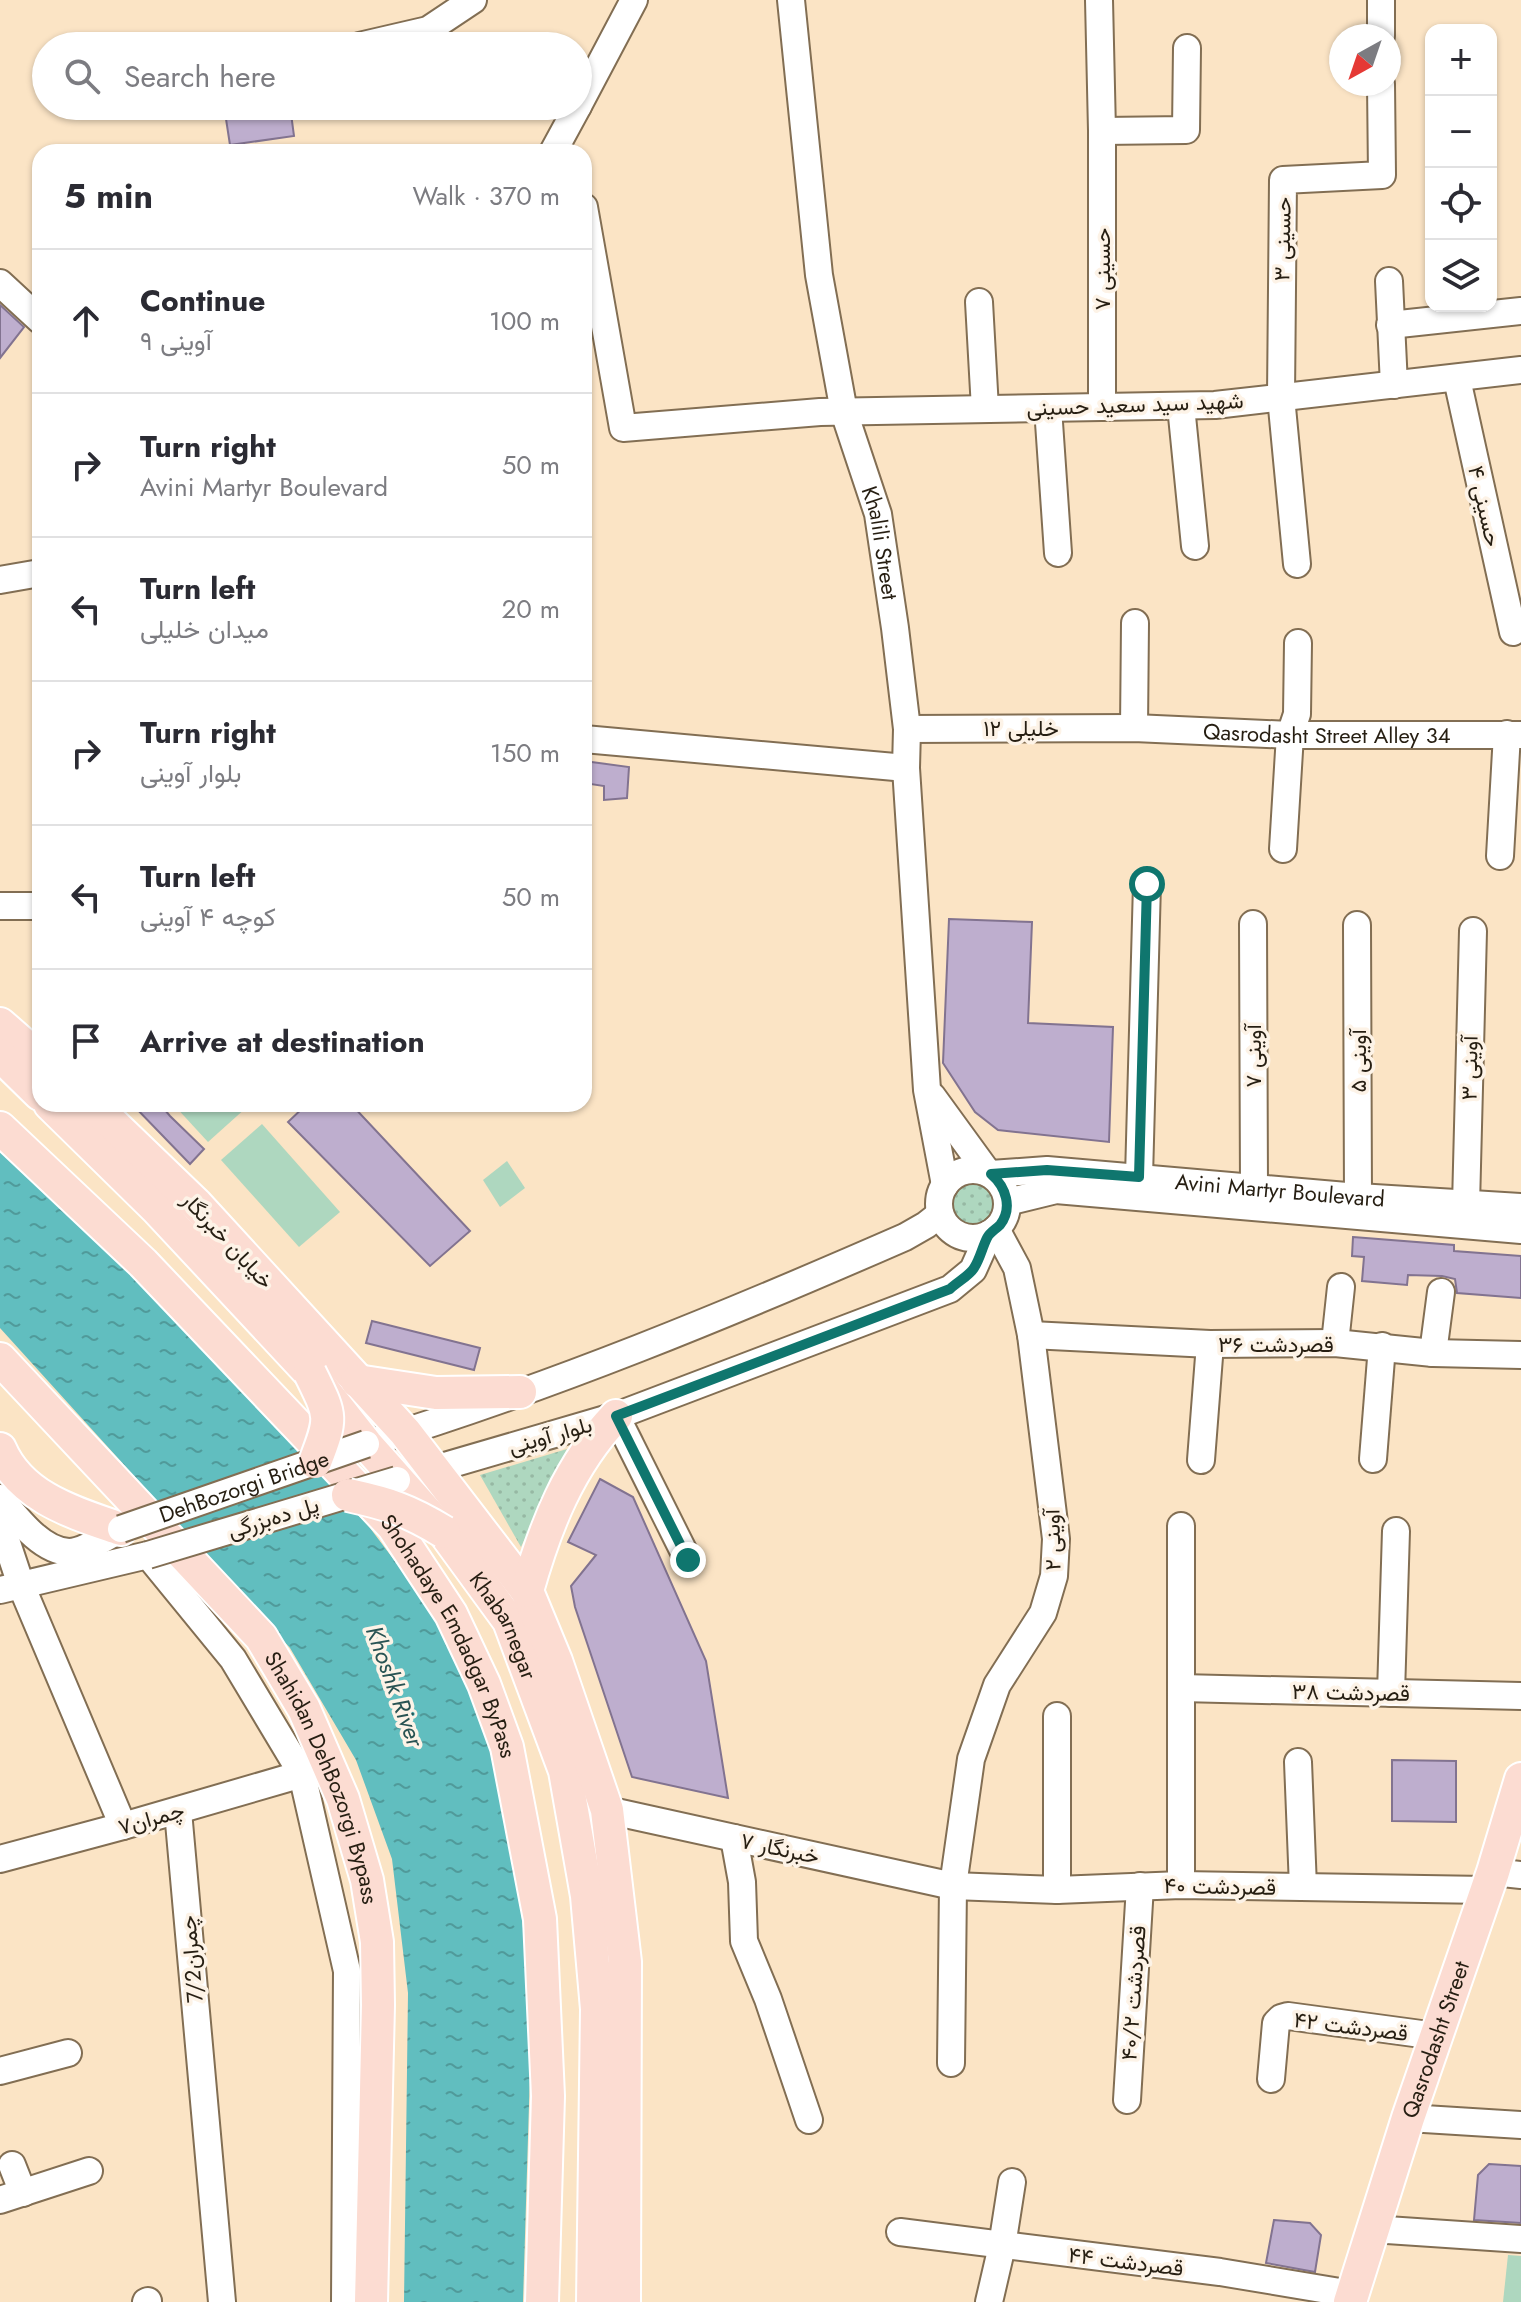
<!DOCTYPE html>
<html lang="en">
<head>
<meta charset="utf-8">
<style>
  body { margin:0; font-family:Jost,Vazirmatn,sans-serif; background:#f7f7f7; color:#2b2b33 }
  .controls { position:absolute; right:24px; top:24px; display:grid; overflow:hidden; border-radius:16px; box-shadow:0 2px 6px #0004 }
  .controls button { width:72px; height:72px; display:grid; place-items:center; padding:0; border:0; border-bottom:2px solid #e1e1e2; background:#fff; color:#2b2b33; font:40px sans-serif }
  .compass { position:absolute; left:1329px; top:24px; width:72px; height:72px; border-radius:50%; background:#fff; box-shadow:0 2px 6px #0004; rotate:220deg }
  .stop { position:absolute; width:24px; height:24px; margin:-18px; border:6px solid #0f766e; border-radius:50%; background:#fff }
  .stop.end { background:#0f766e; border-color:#fff; box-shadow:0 2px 8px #0008 }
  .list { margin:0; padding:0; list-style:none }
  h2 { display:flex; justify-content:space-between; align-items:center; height:104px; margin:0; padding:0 32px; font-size:34px }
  h2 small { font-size:26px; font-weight:400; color:#7c7c81 }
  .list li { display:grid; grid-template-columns:52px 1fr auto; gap:24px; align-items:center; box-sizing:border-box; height:144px; padding:0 32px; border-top:2px solid #e1e1e2 }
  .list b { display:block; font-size:30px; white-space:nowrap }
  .list p { margin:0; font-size:26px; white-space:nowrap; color:#7c7c81 }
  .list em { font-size:26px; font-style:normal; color:#7c7c81 }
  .icon { flex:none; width:44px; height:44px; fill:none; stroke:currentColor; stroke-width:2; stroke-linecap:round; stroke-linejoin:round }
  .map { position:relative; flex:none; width:1521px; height:2302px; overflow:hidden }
  .search { position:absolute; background:#fff; box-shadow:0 2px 6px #0004; left:32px; top:32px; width:560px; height:88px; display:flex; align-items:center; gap:20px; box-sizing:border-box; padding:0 28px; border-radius:44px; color:#7c7c81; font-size:30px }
  .panel { position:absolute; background:#fff; box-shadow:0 2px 6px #0004; left:32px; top:144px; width:560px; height:968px; border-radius:24px }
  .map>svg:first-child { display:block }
  .grass { fill:url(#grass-dots) }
  .pitch { fill:#aed7bf }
  .water { fill:url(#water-ripples) }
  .building { fill:#beaece; stroke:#827390; stroke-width:2 }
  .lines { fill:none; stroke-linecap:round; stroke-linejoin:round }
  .minor-casing { stroke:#826e53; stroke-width:30 }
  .major-casing { stroke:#fff; stroke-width:36 }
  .minor { stroke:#fff; stroke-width:26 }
  .major { stroke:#fcdcd2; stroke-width:32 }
  .minor-bridge-casing { stroke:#826e53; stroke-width:30; stroke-linecap:butt }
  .major-bridge-casing { stroke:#fff; stroke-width:36; stroke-linecap:butt }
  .minor-bridge { stroke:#fff; stroke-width:26 }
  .major-bridge { stroke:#fcdcd2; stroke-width:32 }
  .route { stroke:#0f766e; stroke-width:10 }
  .labels { text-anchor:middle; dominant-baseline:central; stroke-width:7; stroke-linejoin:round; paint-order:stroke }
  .street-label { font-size:22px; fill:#261e12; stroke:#fdf3e7 }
  .water-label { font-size:24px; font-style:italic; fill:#285353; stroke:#fdf3e7 }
</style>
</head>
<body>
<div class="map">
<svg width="1521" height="2302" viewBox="0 0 1521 2302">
  <defs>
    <pattern id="grass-dots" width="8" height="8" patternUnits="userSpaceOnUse" patternTransform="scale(2)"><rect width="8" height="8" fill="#aed7bf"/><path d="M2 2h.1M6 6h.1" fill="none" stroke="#96b8a3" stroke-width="1.8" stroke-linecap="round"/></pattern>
    <pattern id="water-ripples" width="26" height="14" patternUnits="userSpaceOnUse" patternTransform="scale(2)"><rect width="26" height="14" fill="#61bebf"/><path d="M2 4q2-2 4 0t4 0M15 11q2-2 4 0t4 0" fill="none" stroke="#509a9a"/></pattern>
  </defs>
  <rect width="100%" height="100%" fill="#fbe4c5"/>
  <g class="grass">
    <circle cx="973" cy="1204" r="25"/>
    <polygon points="567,1449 521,1547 480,1475"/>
  </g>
  <g class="pitch">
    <polygon points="173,1104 245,1104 247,1107 208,1142"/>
    <polygon points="262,1124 340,1212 299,1247 221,1160"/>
    <polygon points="507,1161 525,1188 500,1207 483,1180"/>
    <polygon points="1508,2255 1521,2256 1521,2302 1503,2302"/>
  </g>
  <polygon class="water" points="0,1152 135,1271 370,1528 437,1617 476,1705 509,1807 532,2006 523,2302 404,2302 408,1993 392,1859 356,1760 290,1648 0,1328"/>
  <g class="building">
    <polygon points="224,106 290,106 294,136 230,145"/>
    <polygon points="0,305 24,327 0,358"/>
    <polygon points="584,761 629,767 627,798 604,800 604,786 584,783"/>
    <polygon points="949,919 1032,922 1028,1023 1113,1027 1109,1142 998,1130 975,1112 943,1063"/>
    <polygon points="132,1104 160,1104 170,1116 204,1149 190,1164"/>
    <polygon points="307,1104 351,1104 470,1231 430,1266 288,1122"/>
    <polygon points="1353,1237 1454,1245 1454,1251 1521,1256 1521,1298 1457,1293 1455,1279 1442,1276 1408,1275 1407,1285 1362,1281 1364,1257 1352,1256"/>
    <polygon points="372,1321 480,1348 474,1370 366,1343"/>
    <polygon points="600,1479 633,1497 706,1661 728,1798 632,1777 575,1607 571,1586 596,1555 568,1542"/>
    <polygon points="1392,1760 1456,1761 1456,1822 1392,1821"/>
    <polygon points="1489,2164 1521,2166 1521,2223 1474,2220 1478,2175"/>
    <polygon points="1274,2220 1310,2223 1321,2235 1315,2272 1266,2263"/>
  </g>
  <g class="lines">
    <defs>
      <g id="minor">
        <path id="s1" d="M791 0 819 275 844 412 878 514 895 628 907 729 906 768 927 1090 945 1185"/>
        <polyline points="1099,0 1102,131 1102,407"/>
        <polyline points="1381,0 1381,36"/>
        <polyline points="359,46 428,30 473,0"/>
        <polyline points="578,106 634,0"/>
        <polyline points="1102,131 1186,130 1187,48"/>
        <polyline points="553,152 578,106"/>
        <polyline points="584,207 623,428 820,412 1215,405 1521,370"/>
        <polyline points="1389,281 1394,385"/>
        <polyline points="0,283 40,320"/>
        <polyline points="979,302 985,409"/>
        <polyline points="1390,325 1521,311"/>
        <polyline points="1457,379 1513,632"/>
        <polyline points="1181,406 1195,546"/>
        <polyline points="1048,408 1058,553"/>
        <polyline points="1297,564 1281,397 1283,180 1382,175 1381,84"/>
        <polyline points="0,580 40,573"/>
        <polyline points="1134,728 1135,623"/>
        <path id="s2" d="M907 729 1134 728 1290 735H1521"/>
        <polyline points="584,739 906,768"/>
        <polyline points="1283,849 1290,735 1297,714 1298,643"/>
        <polyline points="1500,856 1507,734"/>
        <polyline points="0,906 40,906"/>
        <polyline points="1253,924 1254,1187"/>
        <polyline points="1357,925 1358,1197"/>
        <polyline points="932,1096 988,1173"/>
        <circle cx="973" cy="1204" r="34"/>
        <path id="s3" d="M991 1174 1047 1170 1358 1197 1521 1207"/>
        <polyline points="1139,1177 1147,884"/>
        <polyline points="1007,1202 1056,1190 1521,1230"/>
        <polyline points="1466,1205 1473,931"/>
        <polyline points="1031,1335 1210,1344 1335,1343 1433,1353 1521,1355"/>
        <polyline points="1335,1343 1341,1287"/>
        <polyline points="1433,1353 1441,1292"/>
        <polyline points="616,1416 688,1560"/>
        <path d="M366 1444C550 1388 729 1314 905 1237L926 1225 940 1214"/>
        <polyline points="1373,1459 1382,1346"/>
        <polyline points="1201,1460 1210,1344"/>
        <polyline points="397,1480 616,1416 950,1289 973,1270 989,1234"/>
        <path d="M0 1498C17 1518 41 1551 69 1552 83 1552 108 1536 121 1529"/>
        <polyline points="0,1522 21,1585 123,1826"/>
        <polyline points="1181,1526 1181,1885"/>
        <polyline points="0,1590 148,1555 233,1659 302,1774 347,1971 345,2302"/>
        <polyline points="1181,1688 1521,1696"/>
        <polyline points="1391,1693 1396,1531"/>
        <polyline points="1057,1716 1057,1890"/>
        <polyline points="1298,1762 1303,1887"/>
        <polyline points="607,1810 953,1886 1057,1890 1181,1885 1486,1890"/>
        <polyline points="178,1811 222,2302"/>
        <polyline points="734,1838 742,1882 744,1941 768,1999 809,2120"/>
        <polyline points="0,1859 123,1826 302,1774"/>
        <polyline points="1493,1872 1521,1875"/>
        <polyline points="951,2063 953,1886 971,1759 997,1685 1043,1613 1054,1576 1056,1539 1031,1335 1017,1268 996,1229"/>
        <polyline points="0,2071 68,2053"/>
        <polyline points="1271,2079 1276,2023 1281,2018 1288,2016 1436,2036"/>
        <polyline points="1127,2100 1140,1886"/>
        <polyline points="1408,2118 1521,2125"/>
        <polyline points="12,2165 23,2193"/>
        <polyline points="0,2200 89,2171"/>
        <polyline points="1372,2229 1521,2239"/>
        <polyline points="900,2232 1220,2272 1352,2294"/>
        <polyline points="146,2302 148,2301"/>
        <polyline points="989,2302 1002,2246 1012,2182"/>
      </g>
      <g id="major">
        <polyline points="0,1024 40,1059"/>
        <polyline points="0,1055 40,1094"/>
        <path id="s4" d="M50 1104 157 1209 310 1373 366 1444 444 1532 509 1621 565 1771 587 1896 597 2009 593 2302"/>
        <polyline points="92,1104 196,1204 405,1432 527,1591 556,1661 607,1810 625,1962 624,2302"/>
        <path id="s5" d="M0 1128 143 1263 393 1526 451 1614 484 1684 507 1747 540 1919 548 2096 542 2302"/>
        <path id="s6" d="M0 1359 261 1637 304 1709 343 1799 367 1880 377 1942 378 2005 371 2302"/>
        <polyline points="357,1381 436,1393 520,1392"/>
        <path d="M0 1449C21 1498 75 1513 121 1529"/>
        <path d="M527 1591C545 1527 569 1465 616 1416"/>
        <path id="s7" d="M1350 2302 1408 2118 1493 1872 1521 1779"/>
      </g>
    </defs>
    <use href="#minor" class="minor-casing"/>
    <use href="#major" class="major-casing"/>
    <use href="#minor" class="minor"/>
    <use href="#major" class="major"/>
    <defs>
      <g id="minor-bridge">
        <path id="s8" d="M121 1529 366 1444"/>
        <polyline points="148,1555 397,1480"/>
      </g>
      <g id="major-bridge">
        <path d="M310 1373C331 1416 333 1416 315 1462"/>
        <path d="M348 1495C389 1504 408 1510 444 1532"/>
      </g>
    </defs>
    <use href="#minor-bridge" class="minor-bridge-casing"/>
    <use href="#major-bridge" class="major-bridge-casing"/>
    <use href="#minor-bridge" class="minor-bridge"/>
    <use href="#major-bridge" class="major-bridge"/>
  </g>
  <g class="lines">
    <path class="route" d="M688 1560 616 1416 950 1289C957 1282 969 1276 974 1268 980 1259 982 1248 987 1238 990 1232 995 1230 1000 1225 1013 1208 1006 1187 991 1174L1047 1170 1139 1177 1147 884"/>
  </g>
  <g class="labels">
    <g class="street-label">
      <text transform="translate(1282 239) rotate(-89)">۳ حسینی</text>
      <text transform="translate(1102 269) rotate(-90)">۷ حسینی</text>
      <text transform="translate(1135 404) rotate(-2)">شهید سید سعید حسینی</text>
      <text transform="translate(1485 506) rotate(77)">۴ حسینی</text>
      <text stroke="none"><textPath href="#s1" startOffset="552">Khalili Street</textPath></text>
      <text x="1021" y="728">۱۲ خلیلی</text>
      <text stroke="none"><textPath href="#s2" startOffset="420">Qasrodasht Street Alley 34</textPath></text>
      <text transform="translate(1253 1056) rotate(-90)">۷ آوینی</text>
      <text transform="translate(1358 1061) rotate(-90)">۵ آوینی</text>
      <text transform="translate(1469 1068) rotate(-89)">۳ آوینی</text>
      <text stroke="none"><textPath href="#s3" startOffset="290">Avini Martyr Boulevard</textPath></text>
      <text transform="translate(228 1240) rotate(47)">خیابان خبرنگار</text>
      <text x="1276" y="1344">۳۶ قصردشت</text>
      <text transform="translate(550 1435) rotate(-16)">بلوار آوینی</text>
      <text stroke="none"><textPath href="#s8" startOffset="130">DehBozorgi Bridge</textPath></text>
      <text transform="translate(273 1517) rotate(-17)">پل ده‌بزرگی</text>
      <text transform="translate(1052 1540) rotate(-91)">۲ آوینی</text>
      <text stroke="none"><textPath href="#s4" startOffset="694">Khabarnegar</textPath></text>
      <text stroke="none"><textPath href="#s5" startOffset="684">Shohadaye Emdadgar ByPass</textPath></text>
      <text transform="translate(1351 1692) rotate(1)">۳۸ قصردشت</text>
      <text stroke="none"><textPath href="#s6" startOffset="536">Shahidan DehBozorgi Bypass</textPath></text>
      <text transform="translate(151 1818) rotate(-16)">چمران۷</text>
      <text transform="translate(780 1848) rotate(12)">۷ خبرنگار</text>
      <text transform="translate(1220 1886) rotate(1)">۴۰ قصردشت</text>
      <text transform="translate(191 1959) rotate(-95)">7/2چمران</text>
      <text transform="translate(1133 1993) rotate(-86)">۴۰/۲ قصردشت</text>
      <text transform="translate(1351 2026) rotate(7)">۴۲ قصردشت</text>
      <text stroke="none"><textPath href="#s7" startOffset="276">Qasrodasht Street</textPath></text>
      <text transform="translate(1126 2261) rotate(7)">۴۴ قصردشت</text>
    </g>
    <g class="water-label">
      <text transform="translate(395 1686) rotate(70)">Khoshk River</text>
    </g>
  </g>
</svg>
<div class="controls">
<button>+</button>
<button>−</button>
<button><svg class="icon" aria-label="locate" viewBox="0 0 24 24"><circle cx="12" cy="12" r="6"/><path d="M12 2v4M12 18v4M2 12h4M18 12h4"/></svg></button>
<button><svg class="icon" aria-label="layers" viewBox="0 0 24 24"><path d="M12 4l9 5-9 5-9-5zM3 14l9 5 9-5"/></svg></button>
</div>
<svg class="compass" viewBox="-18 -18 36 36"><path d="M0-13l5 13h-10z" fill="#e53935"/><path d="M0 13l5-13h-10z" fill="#7c7c81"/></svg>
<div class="stop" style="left:1147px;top:884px"></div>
<div class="stop end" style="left:688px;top:1560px"></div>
<div class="search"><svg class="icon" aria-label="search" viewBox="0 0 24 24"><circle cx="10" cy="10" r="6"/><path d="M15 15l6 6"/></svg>Search here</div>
<section class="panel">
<h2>5 min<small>Walk · 370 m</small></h2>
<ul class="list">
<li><svg class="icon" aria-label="ahead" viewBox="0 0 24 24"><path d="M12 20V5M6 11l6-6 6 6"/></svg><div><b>Continue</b><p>۹ آوینی</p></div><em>100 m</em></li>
<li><svg class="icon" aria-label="right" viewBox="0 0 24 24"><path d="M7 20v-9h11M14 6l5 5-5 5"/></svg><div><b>Turn right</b><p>Avini Martyr Boulevard</p></div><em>50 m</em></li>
<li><svg class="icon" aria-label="left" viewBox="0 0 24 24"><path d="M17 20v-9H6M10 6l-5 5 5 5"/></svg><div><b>Turn left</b><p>میدان خلیلی</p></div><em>20 m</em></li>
<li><svg class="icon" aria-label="right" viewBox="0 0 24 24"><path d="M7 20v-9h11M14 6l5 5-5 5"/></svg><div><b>Turn right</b><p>بلوار آوینی</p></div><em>150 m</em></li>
<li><svg class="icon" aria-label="left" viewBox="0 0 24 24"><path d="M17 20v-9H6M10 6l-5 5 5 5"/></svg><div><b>Turn left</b><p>کوچه ۴ آوینی</p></div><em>50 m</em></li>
<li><svg class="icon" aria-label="arrive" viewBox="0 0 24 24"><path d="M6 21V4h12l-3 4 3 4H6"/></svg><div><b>Arrive at destination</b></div></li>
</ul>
</section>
</div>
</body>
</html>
